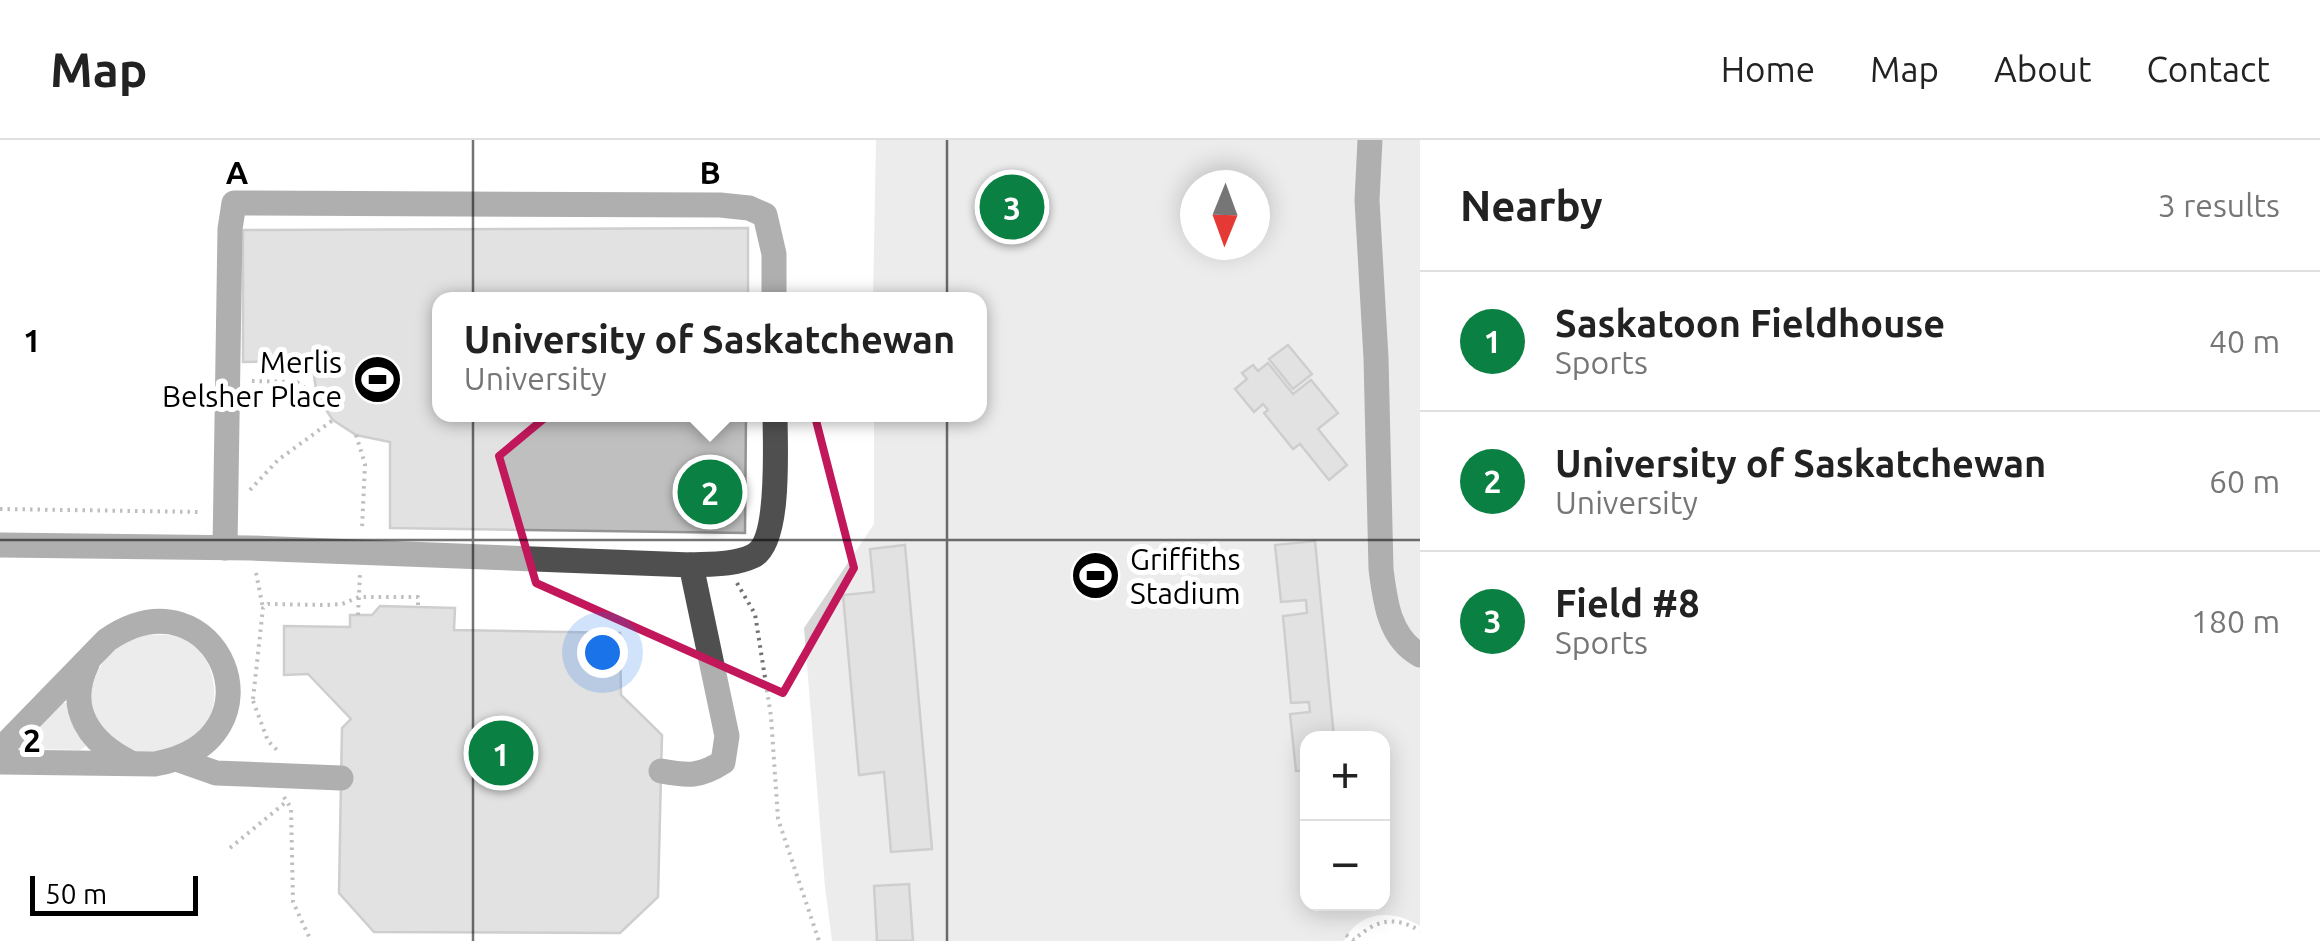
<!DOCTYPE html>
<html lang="en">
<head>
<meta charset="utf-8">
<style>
  body { margin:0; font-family:Ubuntu,sans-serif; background:#f2f2f2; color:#222 }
  .controls { position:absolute; right:30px; bottom:30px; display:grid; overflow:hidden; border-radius:20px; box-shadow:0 5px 25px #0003 }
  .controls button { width:90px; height:90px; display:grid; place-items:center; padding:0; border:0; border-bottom:2px solid #e0e0e0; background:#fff; color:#222; font:50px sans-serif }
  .compass { position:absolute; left:1180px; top:30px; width:90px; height:90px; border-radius:50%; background:#fff; box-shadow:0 5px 25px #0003; rotate:181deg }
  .scale { position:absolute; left:30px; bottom:25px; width:168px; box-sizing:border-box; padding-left:10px; border:5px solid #000; border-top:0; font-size:28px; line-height:35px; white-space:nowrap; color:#000; -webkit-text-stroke:8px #fff; paint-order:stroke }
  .you { position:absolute; left:602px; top:512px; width:35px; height:35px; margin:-25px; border:8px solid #fff; border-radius:50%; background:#1a73e8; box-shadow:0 0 0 15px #1a73e833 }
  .badge { display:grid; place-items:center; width:65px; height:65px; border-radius:50%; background:#0b8043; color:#fff; font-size:32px; font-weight:700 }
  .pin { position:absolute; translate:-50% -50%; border:5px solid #fff; box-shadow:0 2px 10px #0006 }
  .popup { position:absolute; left:432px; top:152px; width:555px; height:130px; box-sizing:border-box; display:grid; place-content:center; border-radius:20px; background:#fff; filter:drop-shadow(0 2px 8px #0005); font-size:32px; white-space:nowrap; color:#767676 }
  .popup b { font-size:38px; color:#222 }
  .popup::after { content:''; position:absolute; left:50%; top:100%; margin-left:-20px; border:20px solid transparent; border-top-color:#fff }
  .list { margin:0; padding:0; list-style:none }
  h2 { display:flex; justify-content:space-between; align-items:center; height:130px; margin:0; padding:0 40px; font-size:42px }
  h2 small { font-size:32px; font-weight:400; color:#767676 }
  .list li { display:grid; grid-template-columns:65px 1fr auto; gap:30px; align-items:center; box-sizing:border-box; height:140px; padding:0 40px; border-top:2px solid #e0e0e0 }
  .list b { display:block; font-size:38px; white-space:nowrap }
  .list p { margin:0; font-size:32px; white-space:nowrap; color:#767676 }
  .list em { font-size:32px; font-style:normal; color:#767676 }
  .map { position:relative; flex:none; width:1420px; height:801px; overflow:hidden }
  header { display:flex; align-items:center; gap:60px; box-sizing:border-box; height:140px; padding:0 50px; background:#fff; border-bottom:2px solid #e0e0e0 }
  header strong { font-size:48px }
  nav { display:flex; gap:55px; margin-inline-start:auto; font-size:35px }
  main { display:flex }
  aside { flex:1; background:#fff }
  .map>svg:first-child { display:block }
  .green { fill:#d6d6d6; fill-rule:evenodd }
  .building { fill:#bfbfbf; stroke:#939393; stroke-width:2.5 }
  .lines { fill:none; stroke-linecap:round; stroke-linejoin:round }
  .path { stroke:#717171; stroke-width:4; stroke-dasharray:2.5 5; stroke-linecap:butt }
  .minor { stroke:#4f4f4f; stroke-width:25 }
  .marked { fill:none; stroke:#c2185b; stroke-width:8; stroke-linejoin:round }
  .grid { fill:none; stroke:#000; stroke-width:2.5; stroke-opacity:0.55 }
  .labels { text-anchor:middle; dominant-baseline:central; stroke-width:10; stroke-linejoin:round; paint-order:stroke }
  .poi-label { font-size:30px; fill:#000; stroke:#fff; text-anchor:end }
  .grid-label { font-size:32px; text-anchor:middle; font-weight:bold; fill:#000; stroke:#fff; stroke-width:10; stroke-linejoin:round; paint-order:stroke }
</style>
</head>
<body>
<header>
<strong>Map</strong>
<nav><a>Home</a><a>Map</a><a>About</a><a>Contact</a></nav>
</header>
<main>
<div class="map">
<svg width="1420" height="801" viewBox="0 0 1420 801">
  <rect width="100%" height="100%" fill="#fff"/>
  <g class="green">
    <path d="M876 0H1420V786C1392 769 1360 770 1344 801H832L825 747 804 488 874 384V275L980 274V160L873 159ZM1195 45H1255V105H1195ZM1308 598H1382V764H1308Z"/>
    <path d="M142 495C157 495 174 493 187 500 220 519 225 578 193 600 175 613 129 617 112 602 102 592 95 575 87 563 97 527 105 509 142 495Z"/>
    <polygon points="62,563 68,563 86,606 80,610 30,609 27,599"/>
  </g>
  <g class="building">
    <polygon points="748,88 748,160 440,160 440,274 746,274 745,393 390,388 390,302 356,295 333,280 317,257 312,221 243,222 243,90"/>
    <polygon points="1288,205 1312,234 1293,249 1269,219"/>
    <polygon points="1268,223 1293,254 1311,240 1338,273 1318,289 1347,325 1329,340 1300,304 1293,309 1264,273 1268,270 1263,264 1254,272 1235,249 1247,239 1242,233 1253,225 1258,231"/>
    <polygon points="1315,401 1334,598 1308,598 1308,630 1296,631 1290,574 1310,572 1309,562 1291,563 1283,476 1307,473 1306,460 1281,462 1275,405"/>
    <polygon points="905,405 932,709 891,712 884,632 859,635 843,455 874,452 870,409"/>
    <polygon points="380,466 455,468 454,490 620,493 621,555 662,595 658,757 620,793 374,792 339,753 342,588 351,579 308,534 284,535 284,486 350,487 350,475 372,475"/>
    <polygon points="909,744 913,801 877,801 874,746"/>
  </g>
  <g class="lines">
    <g class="path">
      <polyline points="252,241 297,242 317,257"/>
      <polyline points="356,295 365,324 362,389"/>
      <polyline points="250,350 278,320 333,280"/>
      <polyline points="0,369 202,372"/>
      <polyline points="256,433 263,468"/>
      <polyline points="737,443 755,474 771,576 778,679 819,801"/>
      <polyline points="358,475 360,433"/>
      <polyline points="253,559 263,468 268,464 326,465 342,464 359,457 418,457 418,467"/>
      <polyline points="253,561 268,601 277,610"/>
      <polyline points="284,657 291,668 293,762 311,801"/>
      <polyline points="230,708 286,662"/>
      <path d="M1346 795 1354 800C1375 780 1395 775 1420 791"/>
    </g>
    <g class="minor">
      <path d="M1370 0 1367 60 1376 218 1381 429C1385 461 1389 498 1420 515"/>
      <path d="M0 405 251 408 691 425 727 596 723 622C700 637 688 636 661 631"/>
      <polyline points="225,408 230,89 234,63 720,65 749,68 765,75 774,114 774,160"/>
      <path d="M691 425C711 424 734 425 753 416 781 403 775 304 775 274"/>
      <path d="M87 524C65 569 90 603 131 623"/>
      <path d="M0 610 107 500C217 425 290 600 155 624L0 622"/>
      <polyline points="179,620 216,633 341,638"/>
    </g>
  </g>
  <path d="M0 0H1420V801H0ZM660 182 802 226 854 428 783 553 536 443 499 316Z" fill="#fff" fill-opacity=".55" fill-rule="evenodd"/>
  <path class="marked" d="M660 182 802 226 854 428 783 553 536 443 499 316Z"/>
  <path class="grid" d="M473 0V801M947 0V801M0 400H1420"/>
  <defs>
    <symbol id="stadium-disc" viewBox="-11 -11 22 22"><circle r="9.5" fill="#000" stroke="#fff"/><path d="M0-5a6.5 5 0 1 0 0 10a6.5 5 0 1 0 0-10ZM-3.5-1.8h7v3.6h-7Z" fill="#fff"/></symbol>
  </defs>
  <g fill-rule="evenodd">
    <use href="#stadium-disc" x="350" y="212" width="55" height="55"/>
    <use href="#stadium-disc" x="1068" y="408" width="55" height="55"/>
  </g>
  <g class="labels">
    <g class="poi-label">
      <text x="342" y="222">Merlis<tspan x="342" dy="34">Belsher Place</tspan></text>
      <text x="1130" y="419" text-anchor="start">Griffiths<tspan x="1130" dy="34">Stadium</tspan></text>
    </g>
  </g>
  <g class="grid-label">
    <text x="237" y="44">A</text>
    <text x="710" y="44">B</text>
    <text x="32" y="212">1</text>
    <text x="32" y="612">2</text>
  </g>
</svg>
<div class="controls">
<button>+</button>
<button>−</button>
</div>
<svg class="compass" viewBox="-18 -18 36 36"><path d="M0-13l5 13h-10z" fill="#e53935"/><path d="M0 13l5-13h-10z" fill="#767676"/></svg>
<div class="scale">50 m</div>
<div class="you"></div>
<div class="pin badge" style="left:501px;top:613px">1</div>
<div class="pin badge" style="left:710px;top:352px">2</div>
<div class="popup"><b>University of Saskatchewan</b>University</div>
<div class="pin badge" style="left:1012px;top:67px">3</div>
</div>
<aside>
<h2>Nearby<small>3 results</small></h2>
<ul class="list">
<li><span class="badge">1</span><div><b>Saskatoon Fieldhouse</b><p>Sports</p></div><em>40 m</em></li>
<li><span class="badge">2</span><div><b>University of Saskatchewan</b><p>University</p></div><em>60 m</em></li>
<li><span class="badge">3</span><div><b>Field #8</b><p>Sports</p></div><em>180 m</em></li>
</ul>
</aside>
</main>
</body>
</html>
